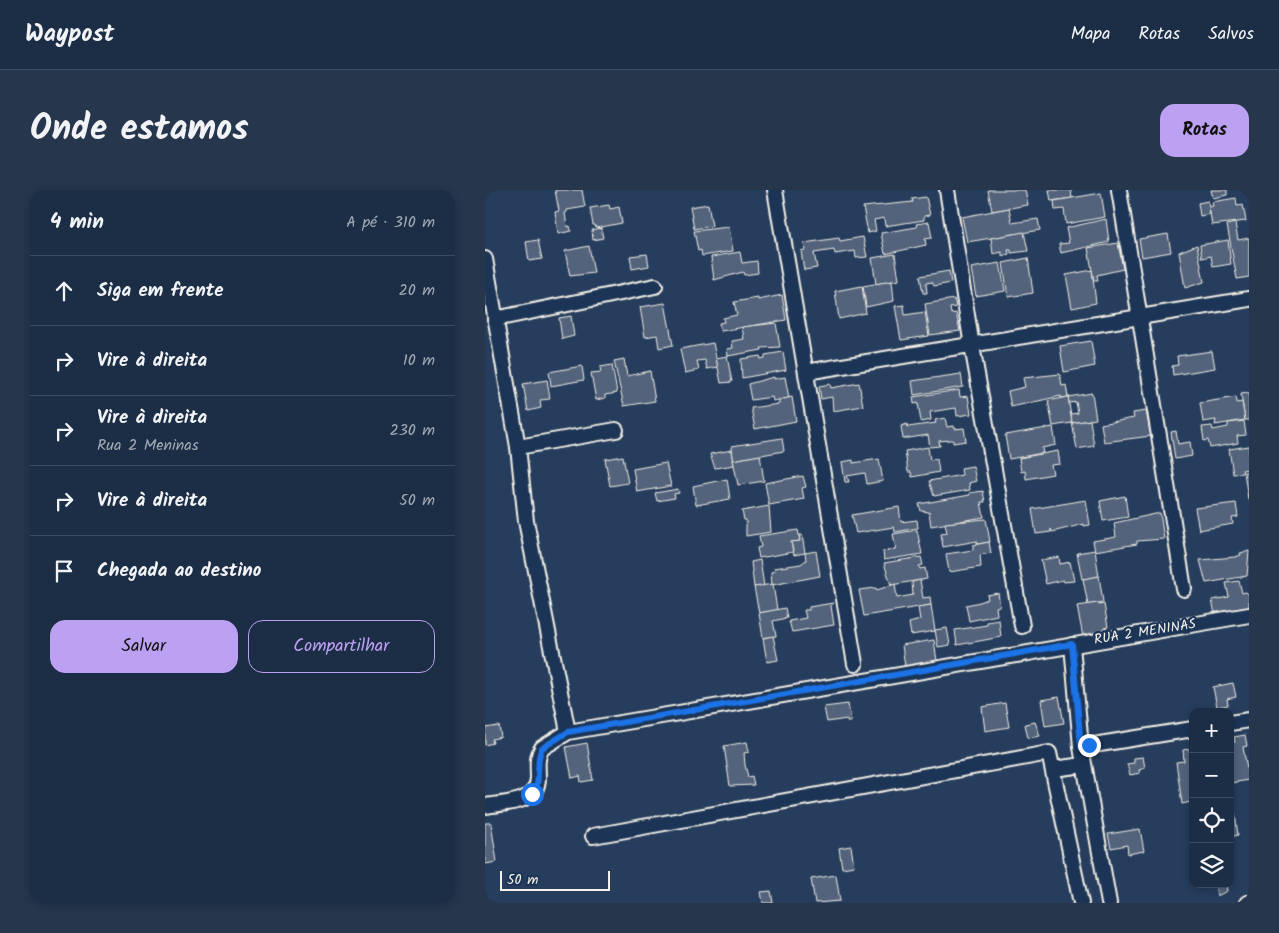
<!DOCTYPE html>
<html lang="pt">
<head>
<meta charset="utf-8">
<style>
  body { margin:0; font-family:Kalam,sans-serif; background:#25364d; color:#f1f3f6 }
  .controls { position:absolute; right:15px; bottom:15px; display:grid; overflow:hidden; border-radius:10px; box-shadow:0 2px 8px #0003 }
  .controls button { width:45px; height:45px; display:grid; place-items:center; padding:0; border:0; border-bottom:1px solid #3a4a5f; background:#1c2e46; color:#f1f3f6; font:25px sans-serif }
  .scale { position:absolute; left:15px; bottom:12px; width:110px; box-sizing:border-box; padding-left:5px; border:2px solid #f4f1e8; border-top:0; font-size:14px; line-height:18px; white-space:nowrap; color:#f4f1e8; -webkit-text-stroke:4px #1d3557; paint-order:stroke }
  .stop { position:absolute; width:15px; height:15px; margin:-11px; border:4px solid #1a73e8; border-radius:50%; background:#fff }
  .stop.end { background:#1a73e8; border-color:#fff; box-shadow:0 1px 5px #0008 }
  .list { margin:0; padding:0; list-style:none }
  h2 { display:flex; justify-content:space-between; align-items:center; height:65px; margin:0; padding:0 20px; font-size:21px }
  h2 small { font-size:16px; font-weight:400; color:#a0a8b3 }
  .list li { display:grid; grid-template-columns:32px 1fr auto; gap:15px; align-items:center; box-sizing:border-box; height:70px; padding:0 20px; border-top:1px solid #3a4a5f }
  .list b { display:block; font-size:19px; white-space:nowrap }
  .list p { margin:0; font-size:16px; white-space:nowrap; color:#a0a8b3 }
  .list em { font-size:16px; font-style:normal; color:#a0a8b3 }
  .actions { display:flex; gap:10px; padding:15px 20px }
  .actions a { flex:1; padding:11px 0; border:1px solid #bca0f2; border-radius:15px; text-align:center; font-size:18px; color:#bca0f2 }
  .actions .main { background:#bca0f2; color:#111 }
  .icon { flex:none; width:28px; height:28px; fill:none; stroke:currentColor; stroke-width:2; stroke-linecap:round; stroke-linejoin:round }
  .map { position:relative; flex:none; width:764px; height:713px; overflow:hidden; border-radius:15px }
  header { display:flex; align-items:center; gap:30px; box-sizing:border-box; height:70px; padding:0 25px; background:#1c2e46; border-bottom:1px solid #3a4a5f }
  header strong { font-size:24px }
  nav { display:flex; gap:28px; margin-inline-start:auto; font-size:18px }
  .intro { display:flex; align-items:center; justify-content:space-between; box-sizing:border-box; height:120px; padding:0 30px }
  h1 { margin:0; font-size:35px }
  .button { padding:12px 22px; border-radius:15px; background:#bca0f2; color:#111; font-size:18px; font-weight:700 }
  main { display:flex; gap:30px; padding:0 30px }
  aside { flex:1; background:#1c2e46; border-radius:15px; box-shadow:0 2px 8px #0003 }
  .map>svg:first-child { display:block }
  .building { fill:#52647b; stroke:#f4f1e8 }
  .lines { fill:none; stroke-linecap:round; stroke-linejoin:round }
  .street-casing { stroke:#f4f1e8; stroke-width:18 }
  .street { stroke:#1d3557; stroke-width:14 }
  .route { stroke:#1a73e8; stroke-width:6 }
  .labels { text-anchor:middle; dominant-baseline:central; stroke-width:4.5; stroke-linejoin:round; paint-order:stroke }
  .street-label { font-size:14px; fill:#f4f1e8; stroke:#1d3557 }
</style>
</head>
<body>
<header>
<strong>Waypost</strong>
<nav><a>Mapa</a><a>Rotas</a><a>Salvos</a></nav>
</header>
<div class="intro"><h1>Onde estamos</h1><a class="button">Rotas</a></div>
<main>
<aside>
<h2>4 min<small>A pé · 310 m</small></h2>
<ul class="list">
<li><svg class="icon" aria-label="ahead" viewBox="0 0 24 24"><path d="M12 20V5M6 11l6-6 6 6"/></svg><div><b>Siga em frente</b></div><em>20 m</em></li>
<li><svg class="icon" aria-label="right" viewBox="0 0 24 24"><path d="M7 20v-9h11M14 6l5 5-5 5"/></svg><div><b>Vire à direita</b></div><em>10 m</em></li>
<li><svg class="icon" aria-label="right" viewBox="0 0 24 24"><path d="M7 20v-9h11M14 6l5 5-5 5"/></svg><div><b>Vire à direita</b><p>Rua 2 Meninas</p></div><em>230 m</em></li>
<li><svg class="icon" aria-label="right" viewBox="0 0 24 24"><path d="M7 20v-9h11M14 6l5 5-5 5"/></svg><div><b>Vire à direita</b></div><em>50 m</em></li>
<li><svg class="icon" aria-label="arrive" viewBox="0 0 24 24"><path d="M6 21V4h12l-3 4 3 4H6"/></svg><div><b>Chegada ao destino</b></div></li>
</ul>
<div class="actions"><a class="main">Salvar</a><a>Compartilhar</a></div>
</aside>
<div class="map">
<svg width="764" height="713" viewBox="0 0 764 713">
  <rect width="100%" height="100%" fill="#263d5d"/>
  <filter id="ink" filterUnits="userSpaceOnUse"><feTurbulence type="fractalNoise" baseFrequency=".02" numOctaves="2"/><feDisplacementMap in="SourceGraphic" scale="10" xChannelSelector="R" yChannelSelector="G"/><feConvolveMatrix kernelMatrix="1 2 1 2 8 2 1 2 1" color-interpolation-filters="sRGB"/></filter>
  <g filter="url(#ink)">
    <g class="building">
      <polygon points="70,0 97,0 100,17 82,20 82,22 80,23 82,37 85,36 86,41 73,44 70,22 74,21"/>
      <polygon points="503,0 540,0 543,15 507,21"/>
      <polygon points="564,0 586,0 587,8 566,11"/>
      <polygon points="726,0 742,0 742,5 728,8"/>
      <polygon points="616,3 620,27 581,34 579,19 570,20 569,11"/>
      <polygon points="441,7 445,25 439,26 439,30 400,36 399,28 389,30 391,41 383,43 378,17 428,12 427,9"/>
      <polygon points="751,8 752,16 758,15 761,31 727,35 724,17 728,16 727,12"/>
      <polygon points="723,11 725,24 715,26 713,13"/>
      <polygon points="223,14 227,36 209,39 205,17"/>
      <polygon points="124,15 125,19 134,17 137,33 111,38 110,35 108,35 105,18"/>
      <polygon points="524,18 527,33 553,29 555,40 482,52 477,27"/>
      <polygon points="621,29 624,52 576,63 574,54 584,53 581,38"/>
      <polygon points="444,32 447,48 440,49 441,55 400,64 396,43 432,37 431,34"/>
      <polygon points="750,33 753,50 764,48 764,87 752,89 742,35"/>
      <polygon points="244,37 248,61 217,66 216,60 213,61 209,41"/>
      <polygon points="116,38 118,48 108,50 107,40"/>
      <polygon points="539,42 543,61 526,63 526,60 523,60 524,64 517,66 517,62 508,64 506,48"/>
      <polygon points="683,44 686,62 657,67 654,49"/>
      <polygon points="378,47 382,67 371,68 370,61 350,64 349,60 329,63 332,78 319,80 316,61 320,60 319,53 354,48 355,51"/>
      <polygon points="53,50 57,69 44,71 41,52"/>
      <polygon points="743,50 746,74 728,77 726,66 717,68 715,55"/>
      <polygon points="633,53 638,79 612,85 613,91 609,91 603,58"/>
      <polygon points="712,55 719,92 700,98 694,62"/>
      <polygon points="104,56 109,83 85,86 80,61"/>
      <polygon points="255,62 257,73 272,71 273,83 259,85 258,82 229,90 226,67"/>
      <polygon points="162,64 164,76 147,79 145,66"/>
      <polygon points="410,64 414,90 391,94 387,68"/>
      <polygon points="543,68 548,103 523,107 518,73"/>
      <polygon points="515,73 520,101 491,106 486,78"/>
      <polygon points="607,80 611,113 587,118 581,85"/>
      <polygon points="464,81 466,93 449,96 447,92 441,93 442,103 438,103 435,86"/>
      <polygon points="407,91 409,111 381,117 378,96"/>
      <polygon points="377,96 381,123 354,129 350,101"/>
      <polygon points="297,105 301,130 236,141 234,133 239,132 238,128 252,125 249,112 273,108 273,110"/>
      <polygon points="469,109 471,117 465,118 466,124 471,123 475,141 445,145 440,114"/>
      <polygon points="180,113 188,155 174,158 172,145 160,147 155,117"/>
      <polygon points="419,115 420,125 440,122 444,146 416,150 410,116"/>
      <polygon points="86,126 89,146 77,149 74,128"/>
      <polygon points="291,133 295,157 276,158 277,160 243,166 242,159 248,158 247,151 259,149 257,137"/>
      <polygon points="606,151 610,176 579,182 575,156"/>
      <polygon points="228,153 233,177 222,179 220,170 212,171 214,180 200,183 195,159"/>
      <polygon points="727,161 730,178 688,185 687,176 693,175 692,166"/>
      <polygon points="298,162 301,180 257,188 256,169 275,166 276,169 280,168 280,165"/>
      <polygon points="242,166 247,192 236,193 231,168"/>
      <polygon points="139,169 142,186 165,181 170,211 139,216 129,171"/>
      <polygon points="127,175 132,203 120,205 120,208 111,210 106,183 116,182 115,177"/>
      <polygon points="97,176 99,190 66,196 64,182"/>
      <polygon points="476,184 478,197 429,205 427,191"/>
      <polygon points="575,184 577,196 581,195 583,207 576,208 576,206 526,217 523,201 540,197 538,188"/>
      <polygon points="289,187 289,189 300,187 304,208 288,211 287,207 266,210 263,194"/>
      <polygon points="62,190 65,209 55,210 56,218 43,221 38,194"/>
      <polygon points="374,193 378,216 348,221 347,207 336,209 334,196 345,194 346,198"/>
      <polygon points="474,200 475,207 483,206 486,224 472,226 471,218 445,222 446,230 436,232 433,213 429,214 428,207"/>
      <polygon points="607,203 611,229 587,233 586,224 593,223 591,212 584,213 583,207"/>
      <polygon points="764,203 764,230 760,230 756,204"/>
      <polygon points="307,207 311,231 270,239 266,218 294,214 294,210"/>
      <polygon points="583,207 587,233 568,236 563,211"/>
      <polygon points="751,207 752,213 757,212 760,230 730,235 731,230 718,232 715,213"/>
      <polygon points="661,221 666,246 619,252 616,234 649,228 648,223"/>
      <polygon points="460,228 462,237 469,236 470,239 479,238 481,251 468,253 468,250 464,250 454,251 455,256 445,257 443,245 418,249 416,236 422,234 423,237 451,233 450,230"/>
      <polygon points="605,230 609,256 592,259 587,233"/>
      <polygon points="759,231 761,245 752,246 753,253 725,258 723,250 719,251 717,237 727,236 728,240 743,237 743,233"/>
      <polygon points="568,237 571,255 557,258 558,263 524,269 520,245"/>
      <polygon points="691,241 693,254 705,252 707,266 690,269 686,242"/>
      <polygon points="297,248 299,261 248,270 247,256"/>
      <polygon points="764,256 764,279 757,280 758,283 748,284 744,259"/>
      <polygon points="443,257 445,270 452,269 454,282 427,287 426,282 423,282 420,261"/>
      <polygon points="247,260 249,275 230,278 225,264"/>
      <polygon points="573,261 575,274 566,275 568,284 541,289 540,281 536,282 534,268"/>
      <polygon points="275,265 279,291 253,295 248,270"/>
      <polygon points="138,266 143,293 125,296 120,269"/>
      <polygon points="394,269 398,291 382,294 380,283 362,286 364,292 360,292 357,272 368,270 368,273"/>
      <polygon points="181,273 186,296 152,302 148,279"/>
      <polygon points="488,276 491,291 484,293 485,300 449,306 444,291 477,285 476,278"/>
      <polygon points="759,282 764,282 764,309 763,309"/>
      <polygon points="318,286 321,297 317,298 319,309 284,315 280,293"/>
      <polygon points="242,289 245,309 211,315 208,296"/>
      <polygon points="193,299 194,303 189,304 190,308 172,311 170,303"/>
      <polygon points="498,301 500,312 496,312 499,327 446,336 444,322 436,321 434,314 485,305 484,303"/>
      <polygon points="640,306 643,327 618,331 615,311"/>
      <polygon points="601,310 605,335 599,336 599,334 567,342 566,339 566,342 551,344 547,319"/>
      <polygon points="751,313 753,327 747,328 748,334 714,340 710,318"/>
      <polygon points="284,316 286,342 261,346 261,330 259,330 257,321"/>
      <polygon points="414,317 416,332 432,330 433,338 410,342 409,337 371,343 367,325"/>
      <polygon points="675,323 679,349 652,351 652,354 610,361 608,351 631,347 629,333"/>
      <polygon points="501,329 505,352 492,354 492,351 458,357 456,344 462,343 460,333"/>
      <polygon points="313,340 315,351 306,352 308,362 274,368 272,358 276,357 274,346"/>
      <polygon points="432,340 437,364 399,370 398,361 411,359 408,344"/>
      <polygon points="314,345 317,345 320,363 309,365 306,352 315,351"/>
      <polygon points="504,352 506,363 495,365 496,377 464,382 461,364 488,360 488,355"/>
      <polygon points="610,360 614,387 597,389 592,363"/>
      <polygon points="331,361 335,386 287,395 286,382 290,381 289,378 316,374 321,370 320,363"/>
      <polygon points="764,361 762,386 721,393 715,370 750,367 756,365 755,363"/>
      <polygon points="436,367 438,375 434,376 435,379 440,378 442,389 406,395 399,373"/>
      <polygon points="574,367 575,374 585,372 589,391 579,392 578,390 561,394 556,370"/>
      <polygon points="275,370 279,396 269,397 266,372"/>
      <polygon points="614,386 618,412 603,415 598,389"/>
      <polygon points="435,390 438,408 445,407 446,415 379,426 374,400 391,398 392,400 410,394 412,408 428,405 427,392"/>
      <polygon points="754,391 757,403 761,402 764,405 764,418 730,424 727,410 744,407 741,393"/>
      <polygon points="288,394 292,420 274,423 269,397"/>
      <polygon points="513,403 515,416 511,417 512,425 484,431 481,415 495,412 503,409 502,405"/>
      <polygon points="348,413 346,416 349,435 307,442 304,431 321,428 319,420 324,420 324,417"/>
      <polygon points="613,413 614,415 619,414 623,437 619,438 619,443 598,447 592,416"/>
      <polygon points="446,415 450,441 426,445 424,433 435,430 433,417"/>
      <polygon points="300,418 302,428 288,431 291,446 278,448 274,423"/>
      <polygon points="514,430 516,447 472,455 470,440 502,435 502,432"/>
      <polygon points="462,438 465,455 453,457 450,440"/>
      <polygon points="288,446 293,470 282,472 278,448"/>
      <polygon points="449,450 452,471 420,477 417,455"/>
      <polygon points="748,493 751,507 742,509 743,515 732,517 728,497"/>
      <polygon points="574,507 579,533 560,536 556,510"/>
      <polygon points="520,513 524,537 500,541 497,517"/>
      <polygon points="363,514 366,532 362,532 362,529 342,532 339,517"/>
      <polygon points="550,532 555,546 543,548 540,534"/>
      <polygon points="14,536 16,547 7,549 8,553 0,555 0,538"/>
      <polygon points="760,545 762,556 758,557 764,590 745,593 745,553 750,552 749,547"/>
      <polygon points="262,552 264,562 259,563 260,575 263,587 267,586 269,595 245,596 239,556"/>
      <polygon points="102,553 108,590 96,592 95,586 87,588 81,557"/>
      <polygon points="708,558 708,615 706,616 706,612 697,614 691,572 699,571 698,560"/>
      <polygon points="658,567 660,578 654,580 655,583 645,585 642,574 649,573 649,568"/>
      <polygon points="750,623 753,645 745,647 745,624"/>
      <polygon points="0,633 6,633 12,672 0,674"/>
      <polygon points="655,639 659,661 643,664 642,655 626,658 623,644"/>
      <polygon points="366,656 369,676 357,678 354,658"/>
      <polygon points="351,685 355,711 330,713 326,689"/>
      <polygon points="730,694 741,694 742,701 732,706"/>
      <polygon points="286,701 288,713 278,713 276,702"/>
    </g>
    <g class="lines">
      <defs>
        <g id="street">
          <polyline points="290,0 370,474"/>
          <polyline points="462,0 487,156 537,436"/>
          <polyline points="634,0 699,399"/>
          <polyline points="0,69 33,257 41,331 83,542"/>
          <polyline points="10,129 170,96"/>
          <polyline points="321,182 764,109"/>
          <polyline points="33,257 131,240"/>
          <polyline points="587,455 596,557 624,713"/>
          <polyline points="745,533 764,530"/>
          <polyline points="596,557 708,539"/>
          <polyline points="568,579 599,575"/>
          <path d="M0 616C18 613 53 614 53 588 53 577 51 568 57 558L83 542 764 425"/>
          <polyline points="108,646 564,563 596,713"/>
          <polyline points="762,713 764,713"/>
        </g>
      </defs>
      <use href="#street" class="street-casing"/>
      <use href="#street" class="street"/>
    </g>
  </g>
  <g class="lines" filter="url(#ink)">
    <path class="route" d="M47 604C58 591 49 573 57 558L83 542 587 454 596 557 604 555"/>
  </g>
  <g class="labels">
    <g class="street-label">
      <text transform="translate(660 442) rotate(-9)">RUA 2 MENINAS</text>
    </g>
  </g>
</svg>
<div class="controls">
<button>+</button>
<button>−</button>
<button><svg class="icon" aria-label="locate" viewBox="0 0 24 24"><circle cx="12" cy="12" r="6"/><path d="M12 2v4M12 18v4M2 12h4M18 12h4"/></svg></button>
<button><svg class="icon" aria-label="layers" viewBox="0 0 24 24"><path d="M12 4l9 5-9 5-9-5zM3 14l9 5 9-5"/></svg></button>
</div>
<div class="scale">50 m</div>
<div class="stop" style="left:47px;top:604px"></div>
<div class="stop end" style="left:604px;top:555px"></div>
</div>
</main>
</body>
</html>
